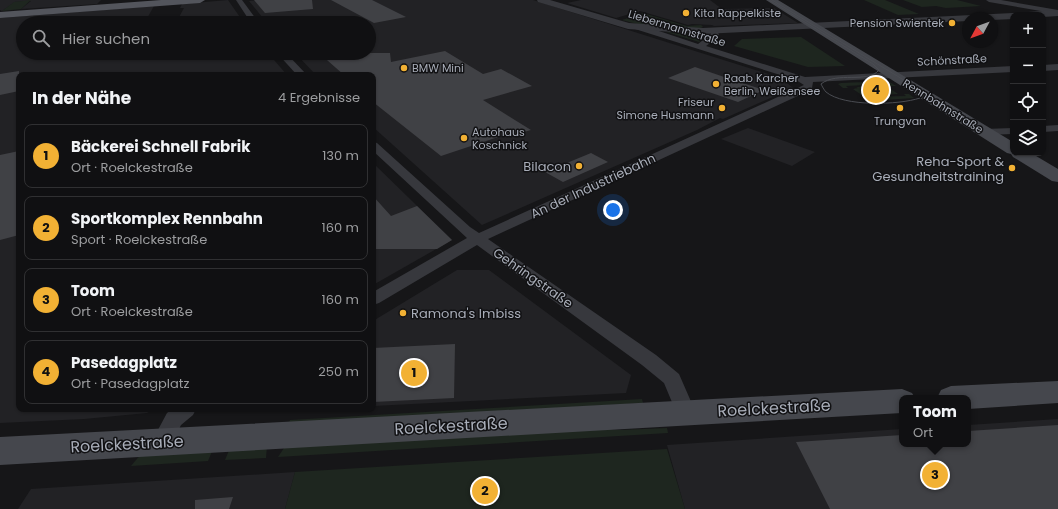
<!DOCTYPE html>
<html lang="de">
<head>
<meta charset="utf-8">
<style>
  body { margin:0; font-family:Poppins,sans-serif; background:#19191b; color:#f1f3f6 }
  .controls { position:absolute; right:12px; top:12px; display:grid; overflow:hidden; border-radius:8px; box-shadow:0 1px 3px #0004 }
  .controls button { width:36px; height:36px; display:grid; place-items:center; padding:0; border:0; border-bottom:1px solid #303032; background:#101012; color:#f1f3f6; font:20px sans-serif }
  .compass { position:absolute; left:962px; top:12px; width:36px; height:36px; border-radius:50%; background:#101012; box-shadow:0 1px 3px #0004; rotate:229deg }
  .you { position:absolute; left:613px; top:210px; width:14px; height:14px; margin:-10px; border:3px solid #fff; border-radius:50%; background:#1a73e8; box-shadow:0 0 0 6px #1a73e833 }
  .badge { display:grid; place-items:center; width:26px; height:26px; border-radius:50%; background:#f2b134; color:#111; font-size:13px; font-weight:700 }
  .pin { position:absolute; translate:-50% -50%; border:2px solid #fff; box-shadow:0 1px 4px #0006 }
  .popup { position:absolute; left:899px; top:395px; width:72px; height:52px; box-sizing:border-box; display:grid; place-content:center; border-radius:8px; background:#101012; filter:drop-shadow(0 1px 3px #0005); font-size:13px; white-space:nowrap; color:#9c9d9f }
  .popup b { font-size:15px; color:#f1f3f6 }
  .popup::after { content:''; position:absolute; left:50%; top:100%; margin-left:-8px; border:8px solid transparent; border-top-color:#101012 }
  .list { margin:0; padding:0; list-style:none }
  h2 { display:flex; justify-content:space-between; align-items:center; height:52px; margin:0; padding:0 16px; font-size:17px }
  h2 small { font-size:13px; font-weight:400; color:#9c9d9f }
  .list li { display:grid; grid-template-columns:26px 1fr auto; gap:12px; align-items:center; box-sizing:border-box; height:64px; margin:0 8px 8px; padding:0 8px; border:1px solid #303032; border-radius:8px }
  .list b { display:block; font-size:15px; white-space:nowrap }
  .list p { margin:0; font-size:13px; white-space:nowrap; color:#9c9d9f }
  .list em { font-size:13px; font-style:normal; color:#9c9d9f }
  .icon { flex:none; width:22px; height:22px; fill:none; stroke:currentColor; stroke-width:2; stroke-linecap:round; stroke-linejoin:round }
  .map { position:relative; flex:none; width:1058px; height:509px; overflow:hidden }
  .search { position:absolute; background:#101012; box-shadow:0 1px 3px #0004; left:16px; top:16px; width:360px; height:44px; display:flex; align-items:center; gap:10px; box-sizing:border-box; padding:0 14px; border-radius:22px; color:#9c9d9f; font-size:15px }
  .panel { position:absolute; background:#101012; box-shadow:0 1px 3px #0004; left:16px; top:72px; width:360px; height:340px; border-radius:8px }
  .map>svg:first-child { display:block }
  .built { fill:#222225 }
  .green { fill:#1e261f }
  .building { fill:#404145 }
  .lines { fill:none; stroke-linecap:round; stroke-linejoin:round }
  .minor { fill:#37383d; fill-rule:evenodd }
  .tertiary { fill:#37383d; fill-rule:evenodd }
  .secondary { fill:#45474d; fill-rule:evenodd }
  .primary { fill:#53555c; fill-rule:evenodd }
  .tram { stroke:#4a4c52; stroke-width:1 }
  .poi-dot { fill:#f2b134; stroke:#111113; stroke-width:1.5 }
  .labels { text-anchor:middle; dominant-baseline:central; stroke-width:3; stroke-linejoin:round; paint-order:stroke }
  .far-poi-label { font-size:11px; fill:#a8adb8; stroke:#111113; text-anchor:start }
  .far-street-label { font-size:11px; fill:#a8adb8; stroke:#111113 }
  .poi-label { font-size:13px; fill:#a8adb8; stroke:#111113; text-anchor:end }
  .street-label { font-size:13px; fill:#a8adb8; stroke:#111113 }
  .near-street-label { font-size:16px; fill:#a8adb8; stroke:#111113 }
</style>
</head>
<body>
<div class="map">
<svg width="1058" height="509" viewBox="0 0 1058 509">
  <rect width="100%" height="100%" fill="#161618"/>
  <g class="built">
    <polygon points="0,0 101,0 97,4 21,9 31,1 15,2 2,11 0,10"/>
    <polygon points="228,0 244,23 23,23 23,53 268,53 287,75 19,75 19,409 154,409 147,413 84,419 0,423 0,18 154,6 145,22 178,19 184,8 180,8 182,4"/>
    <polygon points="260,0 533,0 781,78 793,88 723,119 720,118 697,130 482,225 373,127 373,75 316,75 295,53 369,53 369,23 267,23 249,1"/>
    <polygon points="581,0 710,0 722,9 774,8 798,23 714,26 712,25 692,24 688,25 640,11 616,18 567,3"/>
    <polygon points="748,128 815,152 792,166 721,139"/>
    <polygon points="373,163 452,240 373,285"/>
    <polygon points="457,270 489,270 631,375 626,393 373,406 373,321"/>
    <polygon points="1058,419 1058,509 685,509 667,445 902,429 902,444 968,444 968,425"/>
    <polygon points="295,472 285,509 18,509 31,489"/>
  </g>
  <g class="green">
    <polygon points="31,0 21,9 2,11 14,2"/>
    <polygon points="864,0 885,0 919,14 898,15"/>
    <polygon points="903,0 957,0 981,6 946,8 936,6 922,7"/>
    <path d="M643 13 687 26 701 25 703 27C691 33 670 23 658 19L686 28 637 24 622 20Z"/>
    <polygon points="666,32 706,34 707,36 699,42 696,41"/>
    <polygon points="801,37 845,66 808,67 734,46 742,39"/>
    <polygon points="888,81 896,86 891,86 886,84 846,86 848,88 843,88 838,84 841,83"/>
    <polygon points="885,85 898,94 863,96 853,89 858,88 856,87"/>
    <polygon points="904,94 909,94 914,98 870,101 864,97 906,96"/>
    <polygon points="642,399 643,403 289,423 290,420"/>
    <polygon points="585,428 621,430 667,428 668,433 278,457 286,445"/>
    <polygon points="267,446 266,458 225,460 230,448"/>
    <polygon points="213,449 208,461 131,466 141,454"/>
    <polygon points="667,449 685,509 285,509 295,472"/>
  </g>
  <g class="building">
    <polygon points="254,0 312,0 313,9 265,13"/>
    <polygon points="331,0 372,0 406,17 374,23"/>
    <polygon points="445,51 483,74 501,69 532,86 483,100 531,130 513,135 510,133 441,156 373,102 373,75 344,75 319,53 390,53 391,62"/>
    <polygon points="695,67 727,78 764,90 738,102 668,78"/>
    <polygon points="19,71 19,91 0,95 0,74"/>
    <polygon points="19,151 19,235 0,240 0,155"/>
    <polygon points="591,153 608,162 563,182 545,172"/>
    <polygon points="373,196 391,216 417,206 452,240 437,249 373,249"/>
    <polygon points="455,344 454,398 373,402 373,348"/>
    <polygon points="1058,425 1058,509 830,509 796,442 902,435 902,444 968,444 968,431"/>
    <polygon points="233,497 229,509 195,509 195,500"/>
  </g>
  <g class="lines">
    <g class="minor">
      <polygon points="236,0 242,0 259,23 251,23"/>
      <polygon points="986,0 1001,0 1058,10 1058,14 989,2"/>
      <polygon points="635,25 641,25 698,44 711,34 711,30 717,30 719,35 718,37 706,46 805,77 1013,66 1013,72 813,82 812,88 802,94 488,239 656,355 679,374 696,413 693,419 686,421 679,419 664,383 642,365 477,245 379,303 373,305 373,292 467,238 373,151 373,142 377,143 470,227 479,233 804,85 796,80 635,29"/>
      <polygon points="277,53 286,53 307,75 297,75"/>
      <polygon points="1058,64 1058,70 1043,71 1043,65"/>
      <polygon points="1058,125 1058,131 1043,132 1043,126"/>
      <polygon points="1013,128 1013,134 984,135 979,132 984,129"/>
      <polygon points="172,409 196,409 193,415 181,425 170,447 163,450 156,447 152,441 167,413"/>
    </g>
    <g class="tertiary">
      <polygon points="537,0 550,0 629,23 703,28 1013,13 1017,15 1013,15 1013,19 992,20 992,18 968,18 968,21 703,34 628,29 538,2"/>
      <polygon points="1058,10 1058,16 1043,17 1043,15 1023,15 1028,12"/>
    </g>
    <g class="secondary">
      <polygon points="766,0 778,0 1013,142 1013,153 1031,153 1058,169 1058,182 1052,181 1013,157 1011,154 1007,153"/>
      <polygon points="1058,381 1058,403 968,409 968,398 937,398 941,390 951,386"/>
      <polygon points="902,389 912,393 915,398 902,398 902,413 0,465 0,437"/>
    </g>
    <polygon class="primary" points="161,0 205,0 200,3 0,18 0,12"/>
    <path class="tram" d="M769 0 873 64 879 70C868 84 837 71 821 84 822 86 824 90 826 92 844 107 899 105 920 98L921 93 917 88 772 0"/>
  </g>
  <g class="poi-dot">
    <circle cx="686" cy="13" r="4"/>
    <circle cx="952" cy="23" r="4"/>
    <circle cx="404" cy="68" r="4"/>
    <circle cx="716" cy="84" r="4"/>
    <circle cx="722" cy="108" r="4"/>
    <circle cx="900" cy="108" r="4"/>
    <circle cx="464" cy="138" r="4"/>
    <circle cx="579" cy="166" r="4"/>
    <circle cx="1012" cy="168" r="4"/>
    <circle cx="403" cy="313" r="4"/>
  </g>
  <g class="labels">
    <g class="far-poi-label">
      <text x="694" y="13">Kita Rappelkiste</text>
      <text x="944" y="23" text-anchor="end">Pension Swientek</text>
      <text x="412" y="68">BMW Mini</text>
      <text x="724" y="78">Raab Karcher<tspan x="724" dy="13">Berlin, Weißensee</tspan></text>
      <text x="714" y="102" text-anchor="end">Friseur<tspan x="714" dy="13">Simone Husmann</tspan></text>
      <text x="900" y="121" text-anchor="middle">Trungvan</text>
      <text x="472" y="132">Autohaus<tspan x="472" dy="13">Koschnick</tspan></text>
    </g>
    <g class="far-street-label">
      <text transform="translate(677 28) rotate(17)">Liebermannstraße</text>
      <text transform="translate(952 60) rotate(-3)">Schönstraße</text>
      <text transform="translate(943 106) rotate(32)">Rennbahnstraße</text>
    </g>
    <g class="poi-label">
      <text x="1004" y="161">Reha-Sport &amp;<tspan x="1004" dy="15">Gesundheitstraining</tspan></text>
      <text x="571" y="166">Bilacon</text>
      <text x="411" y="313" text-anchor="start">Ramona's Imbiss</text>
    </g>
    <g class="street-label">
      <text transform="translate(593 186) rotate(-25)">An der Industriebahn</text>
      <text transform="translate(533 278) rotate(35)">Gehringstraße</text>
    </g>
    <g class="near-street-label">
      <text transform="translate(774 408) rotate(-3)">Roelckestraße</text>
      <text transform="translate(451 426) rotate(-3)">Roelckestraße</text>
      <text transform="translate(127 444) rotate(-3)">Roelckestraße</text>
    </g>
  </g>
</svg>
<div class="controls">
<button>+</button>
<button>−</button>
<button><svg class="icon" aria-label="locate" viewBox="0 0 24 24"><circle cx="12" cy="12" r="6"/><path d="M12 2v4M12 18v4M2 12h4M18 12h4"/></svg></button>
<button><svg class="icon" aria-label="layers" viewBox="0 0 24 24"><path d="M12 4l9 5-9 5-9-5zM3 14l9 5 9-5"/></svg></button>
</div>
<svg class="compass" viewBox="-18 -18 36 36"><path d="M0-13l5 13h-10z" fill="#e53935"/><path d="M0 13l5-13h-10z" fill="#9c9d9f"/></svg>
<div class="you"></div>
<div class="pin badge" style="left:414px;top:373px">1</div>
<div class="pin badge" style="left:485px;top:491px">2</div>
<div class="pin badge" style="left:935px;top:475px">3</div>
<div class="popup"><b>Toom</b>Ort</div>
<div class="pin badge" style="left:876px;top:90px">4</div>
<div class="search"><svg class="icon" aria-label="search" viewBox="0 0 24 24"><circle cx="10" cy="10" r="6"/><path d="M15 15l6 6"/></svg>Hier suchen</div>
<section class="panel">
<h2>In der Nähe<small>4 Ergebnisse</small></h2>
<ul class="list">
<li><span class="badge">1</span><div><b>Bäckerei Schnell Fabrik</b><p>Ort · Roelckestraße</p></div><em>130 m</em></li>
<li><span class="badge">2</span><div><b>Sportkomplex Rennbahn</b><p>Sport · Roelckestraße</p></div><em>160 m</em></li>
<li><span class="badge">3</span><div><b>Toom</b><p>Ort · Roelckestraße</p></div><em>160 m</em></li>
<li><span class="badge">4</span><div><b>Pasedagplatz</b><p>Ort · Pasedagplatz</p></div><em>250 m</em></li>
</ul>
</section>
</div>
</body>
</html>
